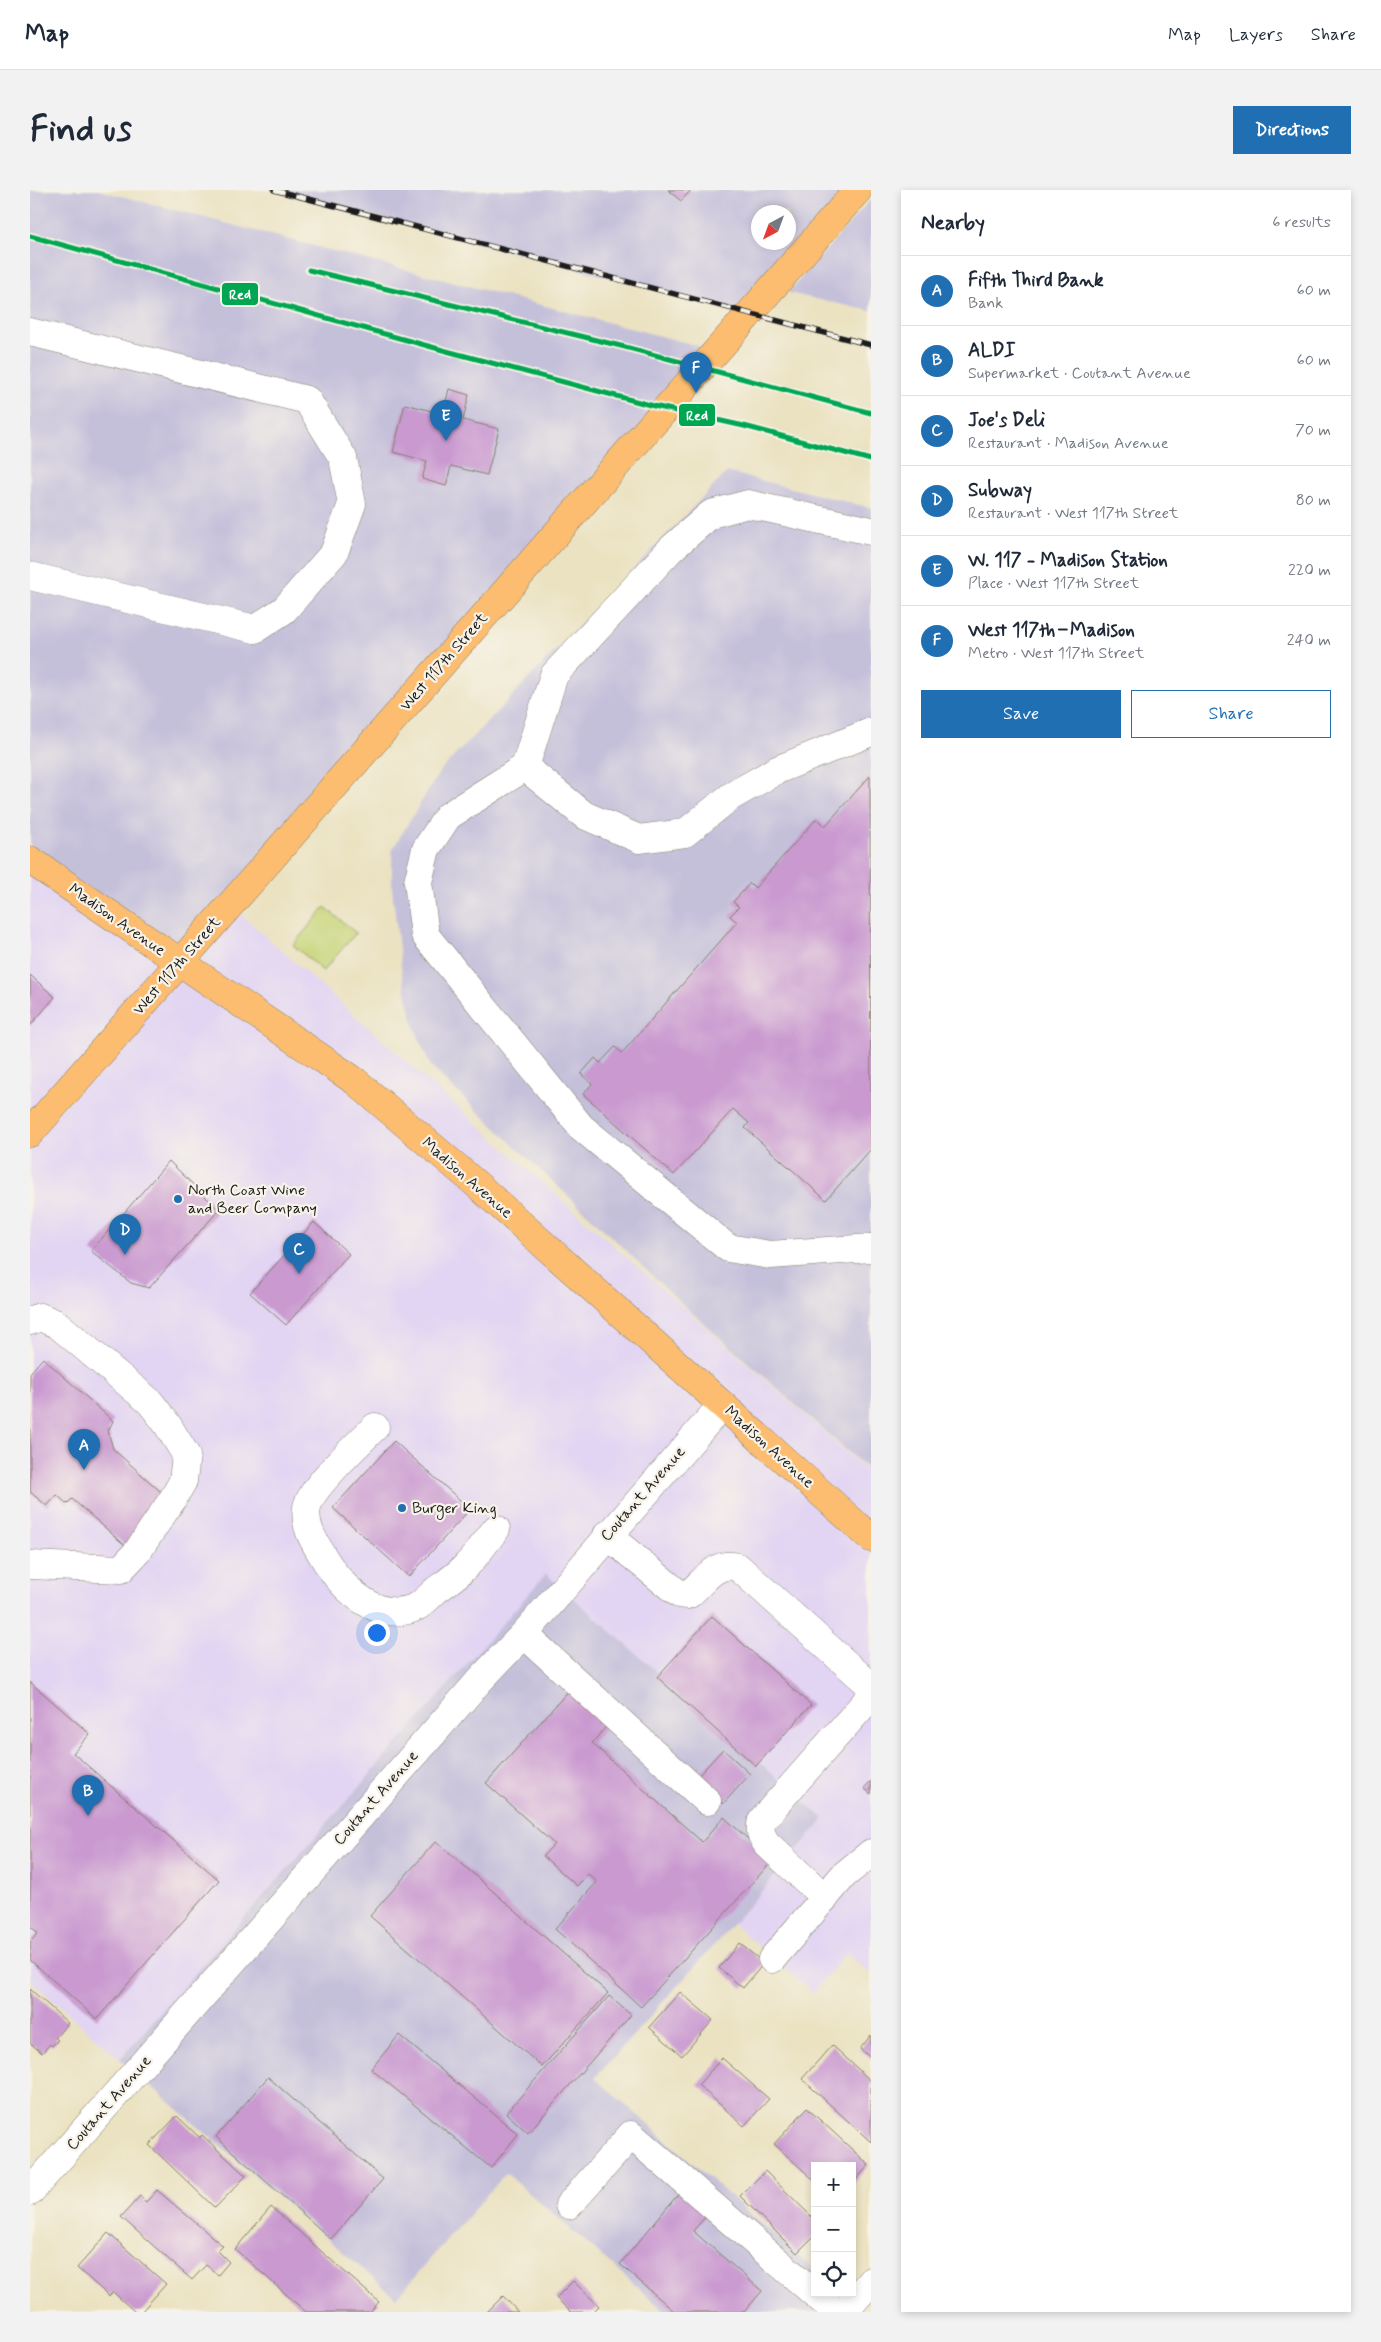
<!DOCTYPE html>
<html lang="en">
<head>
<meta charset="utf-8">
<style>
  body { margin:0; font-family:Mynerve,sans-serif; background:#f2f2f3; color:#1f2937 }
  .controls { position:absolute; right:15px; bottom:15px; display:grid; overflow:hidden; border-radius:0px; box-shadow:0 2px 8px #0003 }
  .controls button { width:45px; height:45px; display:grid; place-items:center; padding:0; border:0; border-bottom:1px solid #e0e1e3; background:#fff; color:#1f2937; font:25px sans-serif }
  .compass { position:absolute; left:721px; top:15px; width:45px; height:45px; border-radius:50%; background:#fff; box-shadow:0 2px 8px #0003; rotate:221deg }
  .you { position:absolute; left:346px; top:1442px; width:18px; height:18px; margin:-12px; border:4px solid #fff; border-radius:50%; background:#1a73e8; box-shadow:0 0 0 8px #1a73e833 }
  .badge { display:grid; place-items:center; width:32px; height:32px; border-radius:50%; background:#1f6fb2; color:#fff; font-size:16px; font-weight:700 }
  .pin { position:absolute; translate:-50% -41px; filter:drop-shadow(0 1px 2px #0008) }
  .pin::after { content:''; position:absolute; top:26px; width:18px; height:15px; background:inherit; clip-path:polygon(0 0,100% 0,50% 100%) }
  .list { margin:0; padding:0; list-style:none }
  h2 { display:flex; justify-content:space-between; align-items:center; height:65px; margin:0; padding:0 20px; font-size:21px }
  h2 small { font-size:16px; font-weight:400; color:#747a83 }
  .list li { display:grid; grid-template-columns:32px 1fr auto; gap:15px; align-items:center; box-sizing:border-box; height:70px; padding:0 20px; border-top:1px solid #e0e1e3 }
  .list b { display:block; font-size:19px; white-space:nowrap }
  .list p { margin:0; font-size:16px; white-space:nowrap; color:#747a83 }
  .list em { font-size:16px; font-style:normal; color:#747a83 }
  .actions { display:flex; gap:10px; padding:15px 20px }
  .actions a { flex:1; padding:11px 0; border:1px solid #1f6fb2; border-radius:0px; text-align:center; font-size:18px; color:#1f6fb2 }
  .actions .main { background:#1f6fb2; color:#fff }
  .icon { flex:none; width:28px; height:28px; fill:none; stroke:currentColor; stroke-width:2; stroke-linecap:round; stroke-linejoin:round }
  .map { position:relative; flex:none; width:841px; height:2122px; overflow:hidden; border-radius:0px }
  header { display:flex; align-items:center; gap:30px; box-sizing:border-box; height:70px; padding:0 25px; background:#fff; border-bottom:1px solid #e0e1e3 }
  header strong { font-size:24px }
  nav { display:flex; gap:28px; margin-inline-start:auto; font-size:18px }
  .intro { display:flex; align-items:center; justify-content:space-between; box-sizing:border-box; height:120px; padding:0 30px }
  h1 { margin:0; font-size:35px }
  .button { padding:12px 22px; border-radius:0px; background:#1f6fb2; color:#fff; font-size:18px; font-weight:700 }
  main { display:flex; gap:30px; padding:0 30px }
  aside { flex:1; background:#fff; border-radius:0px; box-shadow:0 2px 8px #0003 }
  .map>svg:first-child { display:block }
  .built { fill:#e2d4f3 }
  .industrial { fill:#c5c0da; fill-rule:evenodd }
  .green { fill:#c6d476; stroke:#717849 }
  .building { fill:#c999d0 }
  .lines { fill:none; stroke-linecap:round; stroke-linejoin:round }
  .minor-casing { stroke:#847f6e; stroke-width:29 }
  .major-casing { stroke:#847f6e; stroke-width:29 }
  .minor { stroke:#fff; stroke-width:28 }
  .major { stroke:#fcbd6f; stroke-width:28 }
  .rail-casing { stroke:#1c1c1c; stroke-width:5.5 }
  .rail { stroke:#f7f3e8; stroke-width:4; stroke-dasharray:11; stroke-linecap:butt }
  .metro-1-casing { stroke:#f7f3e8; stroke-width:9 }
  .metro-1 { stroke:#00a651; stroke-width:5 }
  .poi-dot { fill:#1f6fb2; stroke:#f7f3e8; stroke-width:2 }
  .labels { text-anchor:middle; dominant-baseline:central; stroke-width:4.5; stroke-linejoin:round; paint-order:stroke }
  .street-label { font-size:16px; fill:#1c1c1c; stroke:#f7f3e8 }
  .poi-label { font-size:16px; fill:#1c1c1c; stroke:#f7f3e8; text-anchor:start }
  .line-badge { stroke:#f7f3e8; stroke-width:2 }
  .badge-label { font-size:14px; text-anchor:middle; font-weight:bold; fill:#fff }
</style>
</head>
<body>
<header>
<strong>Map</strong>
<nav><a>Map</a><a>Layers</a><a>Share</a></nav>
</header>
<div class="intro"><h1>Find us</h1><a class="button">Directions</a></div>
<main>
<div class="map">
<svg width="841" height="2122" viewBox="0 0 841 2122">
  <rect width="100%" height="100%" fill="#f7f3e8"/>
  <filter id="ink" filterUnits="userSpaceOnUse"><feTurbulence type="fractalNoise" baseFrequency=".02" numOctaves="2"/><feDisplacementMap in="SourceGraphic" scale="10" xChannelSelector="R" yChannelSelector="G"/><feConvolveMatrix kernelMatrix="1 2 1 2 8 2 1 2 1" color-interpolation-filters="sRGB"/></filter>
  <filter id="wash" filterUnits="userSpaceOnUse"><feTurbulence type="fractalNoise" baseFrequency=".0096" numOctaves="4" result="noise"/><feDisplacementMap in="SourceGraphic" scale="20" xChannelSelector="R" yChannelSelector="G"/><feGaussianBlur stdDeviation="1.12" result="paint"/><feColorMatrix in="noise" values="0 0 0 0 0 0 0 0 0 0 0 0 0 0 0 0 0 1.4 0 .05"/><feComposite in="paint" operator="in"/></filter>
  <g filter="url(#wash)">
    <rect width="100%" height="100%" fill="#ebe2c1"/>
    <g class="built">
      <polygon points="0,670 149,773 0,943"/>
      <polygon points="207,721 841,1284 841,1784 816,1763 783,1803 703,1734 794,1629 516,1385 90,1869 0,1790 0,955"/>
    </g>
    <g class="industrial">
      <polygon points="0,0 68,0 688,161 149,773 0,670"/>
      <path d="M244 0H828L720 124ZM728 22H758V52H728Z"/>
      <polygon points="841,9 841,121 758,103"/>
      <polygon points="697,282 841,318 841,1282 661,1122 401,877 384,836 372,785 362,698 362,660 410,581"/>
      <polygon points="516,1384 794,1629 703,1734 565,1888 785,2080 785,2103 811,2103 815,2107 802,2122 636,2122 476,1983 366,2108 90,1869"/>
    </g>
    <polygon class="green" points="295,717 326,743 293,781 263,755"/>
    <g id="blocks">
      <g class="building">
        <polygon points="638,0 661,0 651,11"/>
        <polygon points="419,199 439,205 433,230 469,239 457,285 421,276 416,296 392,289 397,271 363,262 375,214 413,224"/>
        <polygon points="840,586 841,959 796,1010 715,938 719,933 703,919 644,985 553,904 562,894 551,884 565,868 570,873 585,857 592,863 707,732 700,726 709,717 703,712 720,693 725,698 787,628 795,636"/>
        <polygon points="0,785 25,807 0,836"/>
        <polygon points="139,971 189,1020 119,1098 101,1093 61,1061"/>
        <polygon points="284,1032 319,1064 256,1135 220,1103"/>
        <polygon points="13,1168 83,1231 78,1241 83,1259 139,1309 97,1357 42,1309 37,1314 27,1305 17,1316 0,1302 0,1183"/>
        <polygon points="364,1251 440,1319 379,1387 303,1318"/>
        <polygon points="682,1426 781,1515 726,1576 627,1487"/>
        <polygon points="0,1492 60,1544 43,1563 189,1690 67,1829 0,1770 0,1752 8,1743 0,1736"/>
        <polygon points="542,1497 581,1531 562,1553 672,1652 694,1627 742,1671 611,1817 525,1739 567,1692 558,1684 547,1696 513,1666 524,1654 456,1593"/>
        <polygon points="693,1559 720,1584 693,1614 665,1589"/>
        <polygon points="841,1591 841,1604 834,1598"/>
        <polygon points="406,1651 578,1803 512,1877 340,1726"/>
        <polygon points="709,1753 734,1773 713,1798 689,1778"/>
        <polygon points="0,1799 38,1833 25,1848 28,1850 22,1856 20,1854 12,1863 0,1853"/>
        <polygon points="650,1802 683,1830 652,1866 619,1837"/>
        <polygon points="579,1806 601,1825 498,1943 476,1923"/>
        <polygon points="369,1845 488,1944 461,1978 341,1879"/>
        <polygon points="841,1845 841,1868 830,1859"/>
        <polygon points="802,1855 841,1891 841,1952 772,1889"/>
        <polygon points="692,1868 739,1909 714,1936 668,1895"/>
        <polygon points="238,1887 353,1989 301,2049 186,1947"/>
        <polygon points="777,1918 839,1975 822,1994 822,1976 785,1976 785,1991 744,1954"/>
        <polygon points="147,1926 170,1948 172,1945 216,1986 185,2018 119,1955"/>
        <polygon points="735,1981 785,2030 785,2045 767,2063 710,2006"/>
        <polygon points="127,2000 193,2056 188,2061 199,2072 188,2085 176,2075 162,2090 91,2027 110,2006 116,2012"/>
        <polygon points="650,2002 677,2025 663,2041 732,2101 714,2122 645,2122 590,2074"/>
        <polygon points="241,2017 349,2112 340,2122 276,2122 205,2059"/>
        <polygon points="78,2043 136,2094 111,2122 105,2122 83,2102 79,2106 47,2078"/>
        <polygon points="543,2091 569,2116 563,2122 541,2122 526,2108"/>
        <polygon points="473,2106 488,2122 457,2122"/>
      </g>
    </g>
  </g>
  <g filter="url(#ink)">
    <use href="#blocks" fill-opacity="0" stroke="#847f6e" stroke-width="1"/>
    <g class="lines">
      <defs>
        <g id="minor">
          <polyline points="0,142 277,210 313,268 322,314 304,363 254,420 225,439 0,386"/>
          <polyline points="841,341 718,314 681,324 641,359 524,485 495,577 418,626 396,659 388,692 395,745 551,937 698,1058 740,1065 841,1058"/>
          <polyline points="495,577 554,625 609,649 655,643 700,607 747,580 841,542"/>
          <polyline points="0,1131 10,1127 27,1134 120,1212 137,1234 156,1265 153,1291 144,1307 107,1362 91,1379 0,1375"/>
          <path d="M345 1237C329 1253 281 1297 277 1317 273 1338 287 1356 297 1373 315 1401 351 1435 388 1416 394 1412 400 1406 405 1401 416 1393 428 1385 437 1375 448 1364 456 1351 466 1339"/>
          <path d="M577 1345 649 1404 658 1405C674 1392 685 1370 708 1377L841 1496"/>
          <polyline points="494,1444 677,1611"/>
          <path d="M795 1708 737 1654C731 1646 729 1640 732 1630L841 1506"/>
          <polyline points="742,1769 814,1685 841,1663"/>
          <polyline points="0,2002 450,1490 494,1444 692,1215"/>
          <polyline points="539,2015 601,1945 806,2122"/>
          <polyline points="814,2122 841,2091"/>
        </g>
        <g id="major">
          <polyline points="0,670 325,891 444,992 841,1348"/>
          <polyline points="0,943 828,0"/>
        </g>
      </defs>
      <use href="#minor" class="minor-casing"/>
      <use href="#major" class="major-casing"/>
      <use href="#minor" class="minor"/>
      <use href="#major" class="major"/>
      <defs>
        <polyline id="rail" points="244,0 841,155"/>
      </defs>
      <use href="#rail" class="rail-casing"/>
      <use href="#rail" class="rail"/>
      <defs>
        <g id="metro-1">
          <polyline points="0,46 409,159 624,216 714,236 841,270"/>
          <polyline points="279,80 595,157 841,223"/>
        </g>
      </defs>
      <use href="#metro-1" class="metro-1-casing"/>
      <use href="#metro-1" class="metro-1"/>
    </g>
  </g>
  <g class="poi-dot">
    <circle cx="148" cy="1009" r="5"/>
    <circle cx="372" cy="1318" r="5"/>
  </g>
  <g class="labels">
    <g class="street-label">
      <text transform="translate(414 472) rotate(-49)">West 117th Street</text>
      <text transform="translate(87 730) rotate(35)">Madison Avenue</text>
      <text transform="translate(147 776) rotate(-49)">West 117th Street</text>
      <text transform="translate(437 988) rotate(41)">Madison Avenue</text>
      <text transform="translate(739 1257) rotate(42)">Madison Avenue</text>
      <text transform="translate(613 1304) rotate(-49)">Coutant Avenue</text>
      <text transform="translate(346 1608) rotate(-49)">Coutant Avenue</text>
      <text transform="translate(79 1913) rotate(-49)">Coutant Avenue</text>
    </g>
    <g class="poi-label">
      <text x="158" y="1000">North Coast Wine<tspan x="158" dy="18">and Beer Company</tspan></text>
      <text x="382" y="1318">Burger King</text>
    </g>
  </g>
  <g class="line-badge">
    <rect x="191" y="92" width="38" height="24" rx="5" fill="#00a651"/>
    <rect x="648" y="213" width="38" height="24" rx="5" fill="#00a651"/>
  </g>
  <g class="badge-label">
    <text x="210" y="109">Red</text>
    <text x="667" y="230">Red</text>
  </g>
</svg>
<div class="controls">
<button>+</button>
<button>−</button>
<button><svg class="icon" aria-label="locate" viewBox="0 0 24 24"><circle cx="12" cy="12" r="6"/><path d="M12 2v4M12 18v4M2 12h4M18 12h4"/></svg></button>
</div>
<svg class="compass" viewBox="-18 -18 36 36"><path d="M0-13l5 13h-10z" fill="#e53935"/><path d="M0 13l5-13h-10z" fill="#747a83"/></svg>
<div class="you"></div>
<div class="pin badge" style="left:54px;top:1280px">A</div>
<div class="pin badge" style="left:58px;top:1626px">B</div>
<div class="pin badge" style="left:269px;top:1084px">C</div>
<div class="pin badge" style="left:95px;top:1065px">D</div>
<div class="pin badge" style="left:416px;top:251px">E</div>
<div class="pin badge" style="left:666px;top:203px">F</div>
</div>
<aside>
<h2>Nearby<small>6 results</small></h2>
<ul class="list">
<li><span class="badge">A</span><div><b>Fifth Third Bank</b><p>Bank</p></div><em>60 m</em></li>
<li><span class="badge">B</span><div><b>ALDI</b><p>Supermarket · Coutant Avenue</p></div><em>60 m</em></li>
<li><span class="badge">C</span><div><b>Joe's Deli</b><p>Restaurant · Madison Avenue</p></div><em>70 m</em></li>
<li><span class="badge">D</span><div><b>Subway</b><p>Restaurant · West 117th Street</p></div><em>80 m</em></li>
<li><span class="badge">E</span><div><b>W. 117 - Madison Station</b><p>Place · West 117th Street</p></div><em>220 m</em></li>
<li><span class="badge">F</span><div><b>West 117th–Madison</b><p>Metro · West 117th Street</p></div><em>240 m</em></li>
</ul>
<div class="actions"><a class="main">Save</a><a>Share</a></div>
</aside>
</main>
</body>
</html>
